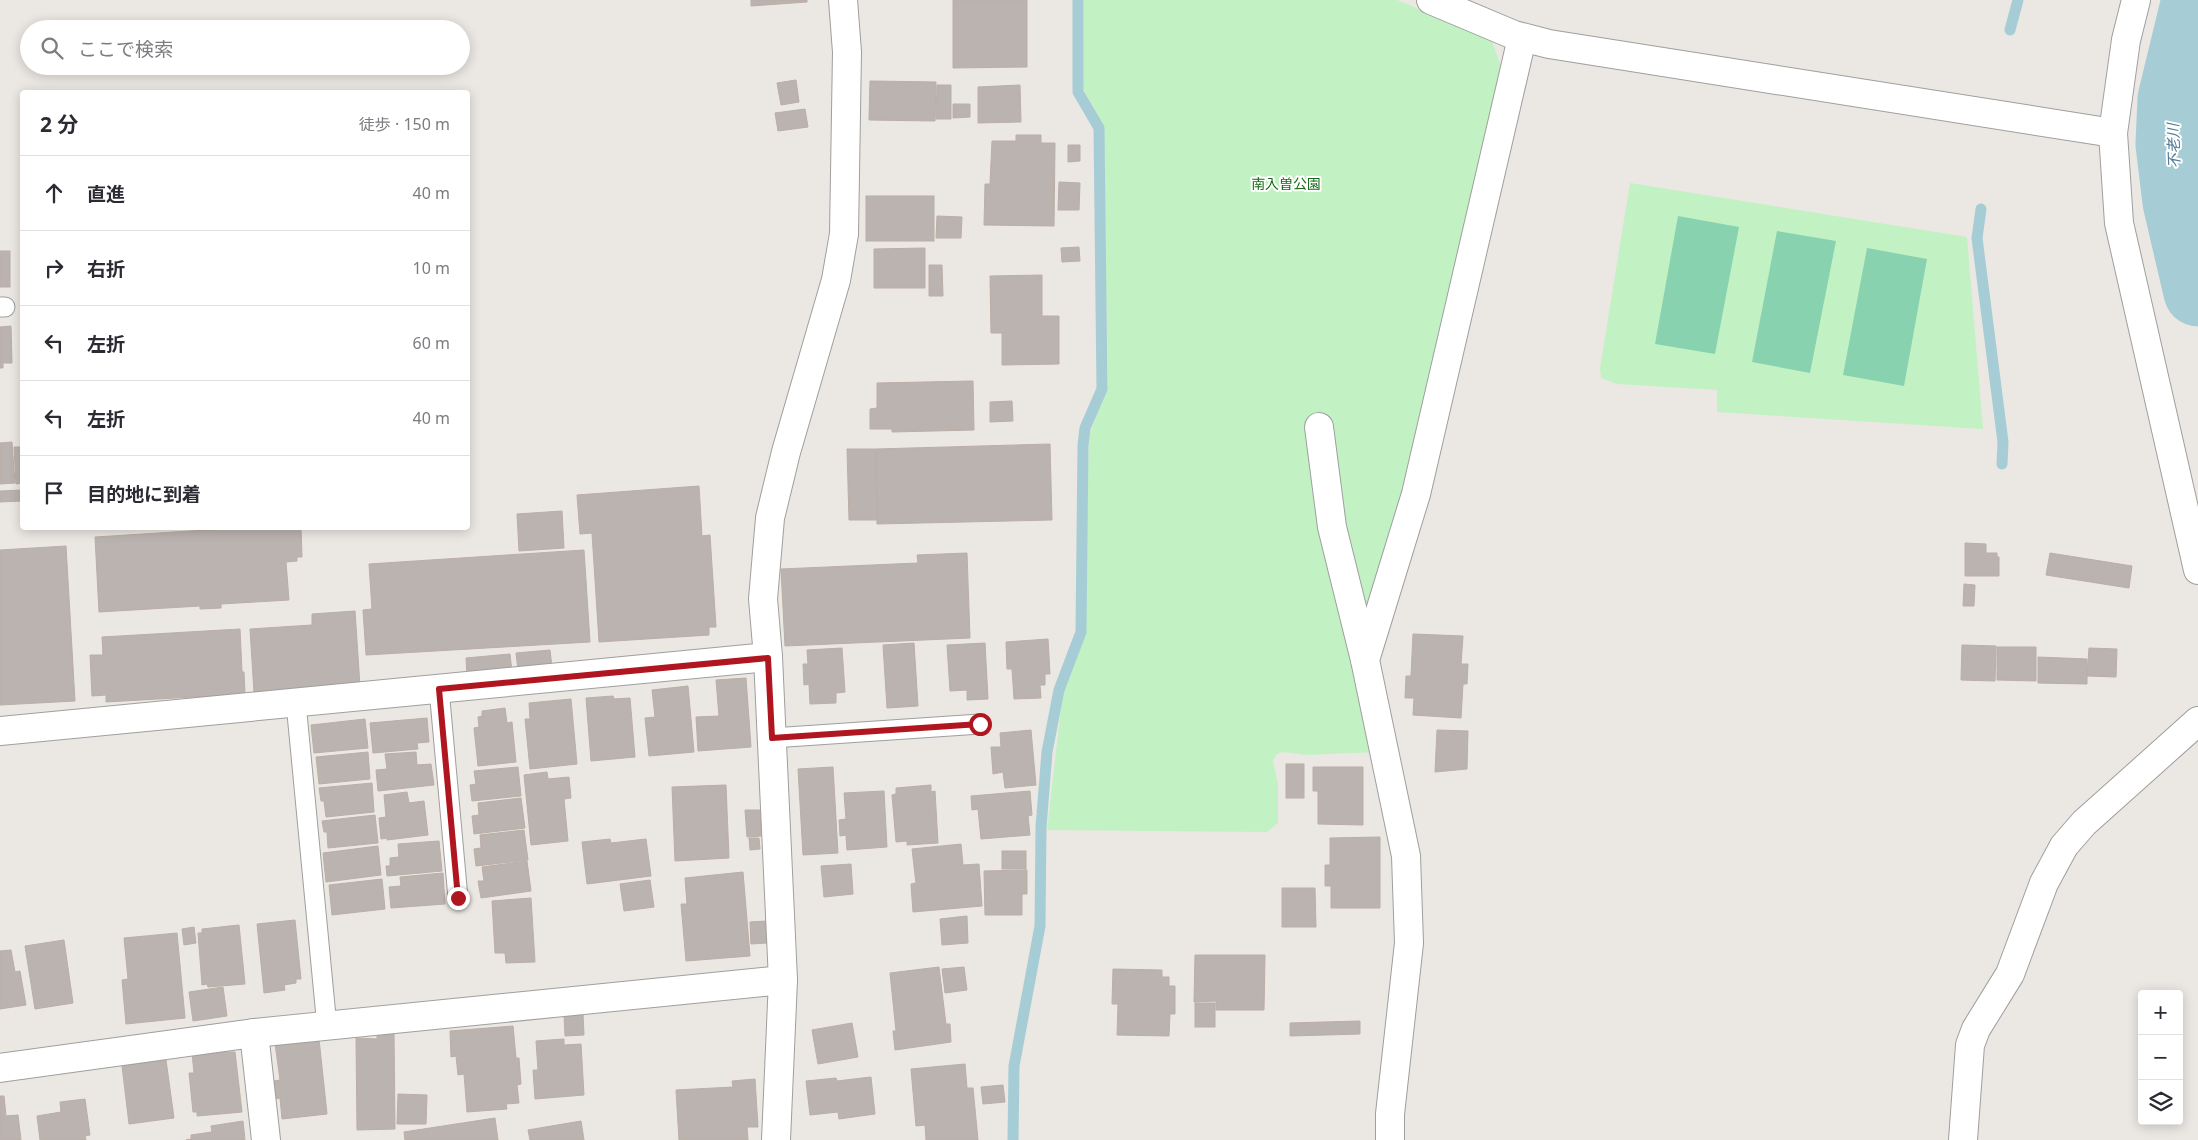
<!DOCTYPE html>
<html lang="ja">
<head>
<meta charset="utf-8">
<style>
  body { margin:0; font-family:"Noto Sans","Noto Sans JP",sans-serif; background:#f2f2f3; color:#2b2b33 }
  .controls { position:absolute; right:15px; bottom:15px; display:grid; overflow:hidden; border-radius:5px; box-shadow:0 2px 12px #0003 }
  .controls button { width:45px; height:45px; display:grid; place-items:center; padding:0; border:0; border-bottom:1px solid #e1e1e2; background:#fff; color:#2b2b33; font:25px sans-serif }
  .stop { position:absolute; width:15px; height:15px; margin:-11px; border:4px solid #b01620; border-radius:50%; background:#fff }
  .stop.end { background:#b01620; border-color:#fff; box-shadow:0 1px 5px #0008 }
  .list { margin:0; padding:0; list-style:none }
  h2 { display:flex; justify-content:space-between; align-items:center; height:65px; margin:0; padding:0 20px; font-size:21px }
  h2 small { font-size:16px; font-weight:400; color:#7c7c81 }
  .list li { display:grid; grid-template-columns:32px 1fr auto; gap:15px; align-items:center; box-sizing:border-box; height:75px; padding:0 20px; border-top:1px solid #e1e1e2 }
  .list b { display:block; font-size:19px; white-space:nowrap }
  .list em { font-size:16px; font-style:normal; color:#7c7c81 }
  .icon { flex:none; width:28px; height:28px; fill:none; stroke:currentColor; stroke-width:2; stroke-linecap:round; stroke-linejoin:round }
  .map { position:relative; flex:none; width:2198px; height:1140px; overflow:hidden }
  .search { position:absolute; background:#fff; box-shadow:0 2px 12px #0003; left:20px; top:20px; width:450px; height:55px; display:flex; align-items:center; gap:12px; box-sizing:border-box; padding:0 18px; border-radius:28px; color:#7c7c81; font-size:19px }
  .panel { position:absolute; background:#fff; box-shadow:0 2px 12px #0003; left:20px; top:90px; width:450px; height:440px; border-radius:5px }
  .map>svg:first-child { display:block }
  .park { fill:#c2f2c3 }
  .pitch { fill:#88d2b0 }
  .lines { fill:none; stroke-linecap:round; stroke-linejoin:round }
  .stream { stroke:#a6cdd5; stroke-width:11 }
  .river { stroke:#a6cdd5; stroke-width:69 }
  .building { fill:#bbb3af; stroke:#bbaea6 }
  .service-casing { stroke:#9f9f9f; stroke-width:21 }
  .pedestrian-casing { stroke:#9f9f9f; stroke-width:30 }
  .minor-casing { stroke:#9f9f9f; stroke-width:30 }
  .tertiary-casing { stroke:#9f9f9f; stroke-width:30 }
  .service { stroke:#fff; stroke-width:19 }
  .pedestrian { stroke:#fff; stroke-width:28 }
  .minor { stroke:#fff; stroke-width:28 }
  .tertiary { stroke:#fff; stroke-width:28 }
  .route { stroke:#b01620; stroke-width:6 }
  .labels { text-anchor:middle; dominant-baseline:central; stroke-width:4; stroke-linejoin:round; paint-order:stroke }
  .park-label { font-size:14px; fill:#176b18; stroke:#fff }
  .water-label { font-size:15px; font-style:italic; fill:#507998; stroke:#fff }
</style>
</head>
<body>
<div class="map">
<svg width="2198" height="1140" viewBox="0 0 2198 1140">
  <rect width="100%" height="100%" fill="#ebe7e2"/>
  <g class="park">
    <polygon points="1084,0 1397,0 1491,39 1501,66 1400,513 1367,611 1377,752 1306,755 1282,752 1276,755 1273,762 1278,784 1278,823 1267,832 1047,830 1064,682 1084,633 1089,436 1108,384 1103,125 1083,88"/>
    <polygon points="1630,183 1967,237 1983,429 1717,412 1717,390 1617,384 1601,378 1600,368"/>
  </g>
  <g class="pitch">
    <polygon points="1678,216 1739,227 1715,354 1655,344"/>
    <polygon points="1777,231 1836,241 1810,373 1752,362"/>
    <polygon points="1867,248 1927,259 1904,386 1843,375"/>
  </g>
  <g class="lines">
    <g class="stream">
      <polyline points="2010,30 2018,0"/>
      <polyline points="1981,209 1977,238 2003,442 2002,464"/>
      <polyline points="1013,1140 1014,1066 1040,926 1041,827 1047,752 1059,690 1081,632 1083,445 1085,428 1102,389 1099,128 1078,92 1078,0"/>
    </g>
    <polyline class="river" points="2196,0 2172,99 2170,144 2177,202 2198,292"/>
  </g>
  <g class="building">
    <polygon points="751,0 807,0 807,2 751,6"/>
    <polygon points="953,0 1027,0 1027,67 953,68"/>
    <polygon points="796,80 799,102 781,105 777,83"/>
    <polygon points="870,81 936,82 935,121 869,120"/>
    <polygon points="937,85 951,85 951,119 936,119"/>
    <polygon points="1020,85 1021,122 978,123 978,87"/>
    <polygon points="953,104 970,104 970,117 953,118"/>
    <polygon points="805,109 808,127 778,131 775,113"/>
    <polygon points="1016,135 1041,135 1041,143 1055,143 1054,226 984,225 985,184 990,184 992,141 1016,141"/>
    <polygon points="1068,145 1080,145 1080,161 1068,162"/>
    <polygon points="1059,182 1080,183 1079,210 1058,210"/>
    <rect x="866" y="196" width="68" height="45"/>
    <polygon points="937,216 962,217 961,238 936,238"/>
    <polygon points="1079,247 1080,261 1062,262 1061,248"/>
    <polygon points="925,248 925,288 874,288 874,249"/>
    <rect x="0" y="251" width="10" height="36"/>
    <polygon points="929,265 942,265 943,296 929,296"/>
    <polygon points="1042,275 1042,316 1059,316 1059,364 1002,365 1002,333 991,333 990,276"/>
    <polygon points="11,326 12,363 3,363 3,368 0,368 0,327"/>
    <polygon points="973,381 974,430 892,432 892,429 870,429 870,409 877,408 877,383"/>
    <polygon points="1012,401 1013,421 990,422 990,402"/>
    <polygon points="12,442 15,483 0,484 0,443"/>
    <polygon points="1050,444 1052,520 877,524 876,449"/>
    <polygon points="14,447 22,447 22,483 16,484"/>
    <polygon points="847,449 876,449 877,520 849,520"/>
    <polygon points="699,486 702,536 710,535 716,627 709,627 709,635 599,642 592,533 580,534 577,495"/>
    <polygon points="22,490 22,501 0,502 0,491"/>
    <polygon points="562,511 564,548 519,551 517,514"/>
    <polygon points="238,528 301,528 302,557 297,557 297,561 286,562 289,600 221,604 221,608 200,609 200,606 99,612 95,537"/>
    <polygon points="1965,543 1986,544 1986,553 1997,553 1997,557 1999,557 1999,576 1965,576"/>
    <polygon points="66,546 75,701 0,705 0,550"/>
    <polygon points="584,550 590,642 366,655 363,610 372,609 369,564"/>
    <polygon points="967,553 970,638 785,646 781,569 918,563 917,555"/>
    <polygon points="2050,553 2132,566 2129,588 2046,575"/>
    <polygon points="1964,584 1975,585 1974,606 1963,606"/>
    <polygon points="355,611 360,686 254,693 250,629 312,625 312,614"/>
    <polygon points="240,629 242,672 244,672 245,694 106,702 106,695 92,696 90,655 103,655 102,637"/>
    <polygon points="1413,634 1463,636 1461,664 1468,664 1467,684 1463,684 1461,718 1413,715 1414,698 1405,698 1406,676 1411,676"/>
    <polygon points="1048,639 1050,674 1045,674 1045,685 1040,685 1041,698 1014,699 1012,669 1007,669 1006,642"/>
    <polygon points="914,643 918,706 887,708 883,645"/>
    <polygon points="985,643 988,699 967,700 967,690 950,691 947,645"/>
    <polygon points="1962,645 1996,646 1995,681 1961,680"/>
    <polygon points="1997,647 2036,647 2036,681 1997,680"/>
    <polygon points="842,648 845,692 836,693 836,703 810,704 809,684 804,685 803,664 808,664 807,650"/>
    <polygon points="2089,648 2117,649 2116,677 2087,676"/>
    <polygon points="550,650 552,667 518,670 516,653"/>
    <polygon points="510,654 512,672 467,676 466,658"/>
    <polygon points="2038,657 2087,659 2087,684 2038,683"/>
    <polygon points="746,678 751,747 698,751 696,717 719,716 716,680"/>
    <polygon points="688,686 694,752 649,756 645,718 655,717 652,690"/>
    <polygon points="613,696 614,699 630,698 635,757 591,761 586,698"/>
    <polygon points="571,699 577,764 530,769 525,719 530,719 529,703"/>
    <polygon points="505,708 507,723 512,722 516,762 478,766 474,728 479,727 478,717 482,716 482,711"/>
    <polygon points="427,718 429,742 417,743 418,749 373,753 370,723"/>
    <polygon points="365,719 368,748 314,753 311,725"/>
    <polygon points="1031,730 1036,785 1005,788 1003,772 993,774 991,747 1001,747 1000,733"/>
    <polygon points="1437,730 1468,731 1467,769 1435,772"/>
    <polygon points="368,752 370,779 319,784 316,757"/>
    <polygon points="416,752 417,765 431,764 434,785 378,791 376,770 387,769 385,754"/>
    <rect x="1286" y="764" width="18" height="34"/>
    <polygon points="518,767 521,796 472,801 470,785 476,784 474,771"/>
    <polygon points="833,767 838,853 803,855 798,769"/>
    <polygon points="1313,767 1363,767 1363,825 1318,824 1318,791 1313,791"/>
    <polygon points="547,772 548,779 569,777 571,798 564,799 568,841 531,845 524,775"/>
    <polygon points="372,783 374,812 326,817 324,801 321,801 319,788"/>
    <polygon points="726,785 729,858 675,861 672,787"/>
    <polygon points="931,785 931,792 935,791 938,843 907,845 907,841 896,842 892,795 896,794 896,788"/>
    <polygon points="884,791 887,847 847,850 846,835 840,836 839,820 846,819 844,793"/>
    <polygon points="1030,791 1032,815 1028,816 1030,835 981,839 978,809 972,810 971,796"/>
    <polygon points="407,792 409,803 424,801 428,835 387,840 387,838 381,839 379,818 386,817 384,795"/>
    <polygon points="521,798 525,828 474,834 472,816 479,815 478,803"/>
    <polygon points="745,810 760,810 761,836 747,837"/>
    <polygon points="375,815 378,843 328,848 327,832 324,832 322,821"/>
    <polygon points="524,830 528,860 476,866 474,849 481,848 480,835"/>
    <polygon points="1380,837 1380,908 1331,908 1331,886 1325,886 1325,865 1330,865 1330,838"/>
    <polygon points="749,838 759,838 760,849 750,850"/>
    <polygon points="610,839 611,843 646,839 651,876 587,884 582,842"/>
    <polygon points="439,841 442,871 387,876 386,866 390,866 390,858 399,857 398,844"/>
    <polygon points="961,844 963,865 979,864 982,906 913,912 911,884 916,883 912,849"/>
    <polygon points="378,846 381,875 326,882 323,853"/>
    <rect x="1002" y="851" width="24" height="18"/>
    <polygon points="527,861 531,891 481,898 478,881 484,881 482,867"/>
    <polygon points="851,864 853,894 824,897 821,866"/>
    <polygon points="1027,870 1027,894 1022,894 1022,915 985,915 984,871"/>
    <polygon points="743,872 750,956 686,961 681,904 687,904 685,878"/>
    <polygon points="443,873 445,904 391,908 389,887 401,886 400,877"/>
    <polygon points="382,879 385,909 332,915 329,885"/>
    <polygon points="650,880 654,907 624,911 620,884"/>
    <polygon points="1282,888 1315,888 1316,927 1282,927"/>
    <polygon points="531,898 535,962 506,963 505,953 495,953 492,901"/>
    <polygon points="967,916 968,943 942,945 940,919"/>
    <polygon points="295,920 301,979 296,979 296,983 284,985 285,990 264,993 257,924"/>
    <polygon points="766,921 767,943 751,944 750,922"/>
    <polygon points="239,925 245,984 208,987 207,984 202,985 198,933 202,933 202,929"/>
    <polygon points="194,927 196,943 184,945 182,929"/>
    <polygon points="177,933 185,1018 126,1024 122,980 128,979 124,938"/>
    <polygon points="64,940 73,1003 35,1009 25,946"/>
    <polygon points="11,950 15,972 20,971 26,1005 0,1009 0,951"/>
    <polygon points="1195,955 1265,955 1264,1010 1216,1010 1216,1001 1194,1002"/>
    <polygon points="939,967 946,1024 950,1024 951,1042 895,1050 893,1031 896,1031 890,973"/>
    <polygon points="964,967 967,990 945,993 942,969"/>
    <polygon points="1113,969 1162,970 1162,977 1169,977 1169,986 1175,986 1175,1014 1170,1014 1169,1036 1117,1035 1118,1004 1112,1004"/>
    <polygon points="223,987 227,1016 193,1021 189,992"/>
    <rect x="1195" y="1003" width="20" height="24"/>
    <polygon points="583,1014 584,1035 565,1036 564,1015"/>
    <polygon points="1360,1021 1360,1034 1290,1036 1290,1023"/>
    <polygon points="852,1023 858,1057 818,1064 812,1030"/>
    <polygon points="513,1026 516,1058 519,1058 521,1084 517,1085 519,1103 506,1104 507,1109 467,1112 464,1074 458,1075 456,1056 451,1057 450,1031"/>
    <polygon points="377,1033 394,1033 395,1129 357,1130 356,1038 377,1039"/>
    <polygon points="319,1039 327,1114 282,1119 280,1098 275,1099 274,1081 280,1080 275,1043"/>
    <polygon points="564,1039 564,1045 581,1044 584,1095 535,1099 533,1070 538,1070 536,1041"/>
    <polygon points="227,1049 227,1052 235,1052 242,1112 197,1116 197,1112 193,1112 189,1073 194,1073 192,1053"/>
    <polygon points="166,1060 174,1118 129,1124 122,1066"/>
    <polygon points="965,1064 967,1088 973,1088 978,1140 926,1140 925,1125 916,1126 911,1069"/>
    <polygon points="871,1077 875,1114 839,1119 838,1112 810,1115 806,1081 836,1078 837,1081"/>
    <polygon points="755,1079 758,1127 747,1127 748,1140 679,1140 676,1090 733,1087 732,1081"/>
    <polygon points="1003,1085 1005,1102 983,1104 981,1087"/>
    <polygon points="398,1094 427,1095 426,1124 397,1124"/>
    <polygon points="0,1096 4,1096 6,1116 18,1115 21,1140 0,1140"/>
    <polygon points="85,1099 90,1135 85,1136 86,1140 40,1140 37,1116 61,1112 60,1102"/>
    <polygon points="495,1118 498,1140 405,1140 404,1132"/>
    <polygon points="243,1121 245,1140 186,1140 191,1139 191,1135 212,1132 211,1126"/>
    <polygon points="581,1121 584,1140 530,1140 528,1130"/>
  </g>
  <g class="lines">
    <defs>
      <g id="service">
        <polyline points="0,307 5,307"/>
        <polyline points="439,689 458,898"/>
        <polyline points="296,703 327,1027"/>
        <polyline points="772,738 980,724"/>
      </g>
      <polyline id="pedestrian" points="1319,427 1332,527 1365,660"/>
      <g id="minor">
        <polyline points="1431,0 1514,35 1549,44 2113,133"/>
        <polyline points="0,731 768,657"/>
        <polyline points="254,1033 783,980"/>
        <polyline points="0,1068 254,1033 266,1140"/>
        <polyline points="776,1140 783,980 768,657 763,599 770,518 786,452 836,280 844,234 847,52 843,0"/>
        <polyline points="1390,1140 1390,1114 1409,943 1406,856 1365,660 1416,494 1522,38"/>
        <polyline points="1963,1140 1970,1045 1976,1029 2010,974 2044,883 2064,846 2084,823 2198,721"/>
      </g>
      <polyline id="tertiary" points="2136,0 2126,40 2113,133 2119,223 2198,570"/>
    </defs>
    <use href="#service" class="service-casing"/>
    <use href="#pedestrian" class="pedestrian-casing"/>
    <use href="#minor" class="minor-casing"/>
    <use href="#tertiary" class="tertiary-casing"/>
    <use href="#service" class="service"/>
    <use href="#pedestrian" class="pedestrian"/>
    <use href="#minor" class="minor"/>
    <use href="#tertiary" class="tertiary"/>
  </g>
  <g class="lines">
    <polyline class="route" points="458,898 439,689 768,658 772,738 980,724"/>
  </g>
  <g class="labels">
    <g class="park-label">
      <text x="1286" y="183">南入曽公園</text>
    </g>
    <g class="water-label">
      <text transform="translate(2173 146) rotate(-92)">不老川</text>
    </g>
  </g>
</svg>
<div class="controls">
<button>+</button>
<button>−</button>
<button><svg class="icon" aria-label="layers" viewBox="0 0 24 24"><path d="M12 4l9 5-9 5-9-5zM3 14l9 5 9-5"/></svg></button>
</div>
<div class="stop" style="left:980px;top:724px"></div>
<div class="stop end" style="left:458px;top:898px"></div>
<div class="search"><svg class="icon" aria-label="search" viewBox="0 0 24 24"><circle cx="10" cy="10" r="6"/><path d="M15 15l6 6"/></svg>ここで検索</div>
<section class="panel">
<h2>2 分<small>徒歩 · 150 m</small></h2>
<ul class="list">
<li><svg class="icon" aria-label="ahead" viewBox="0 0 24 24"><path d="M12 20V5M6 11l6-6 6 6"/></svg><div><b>直進</b></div><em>40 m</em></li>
<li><svg class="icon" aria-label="right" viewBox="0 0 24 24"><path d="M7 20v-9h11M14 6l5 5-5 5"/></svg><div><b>右折</b></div><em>10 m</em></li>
<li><svg class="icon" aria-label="left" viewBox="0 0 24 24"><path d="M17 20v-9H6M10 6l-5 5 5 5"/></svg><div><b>左折</b></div><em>60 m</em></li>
<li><svg class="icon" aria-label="left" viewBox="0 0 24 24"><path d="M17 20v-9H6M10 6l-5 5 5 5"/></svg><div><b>左折</b></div><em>40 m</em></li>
<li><svg class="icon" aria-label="arrive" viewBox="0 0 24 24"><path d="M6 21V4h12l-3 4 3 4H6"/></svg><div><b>目的地に到着</b></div></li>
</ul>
</section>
</div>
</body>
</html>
